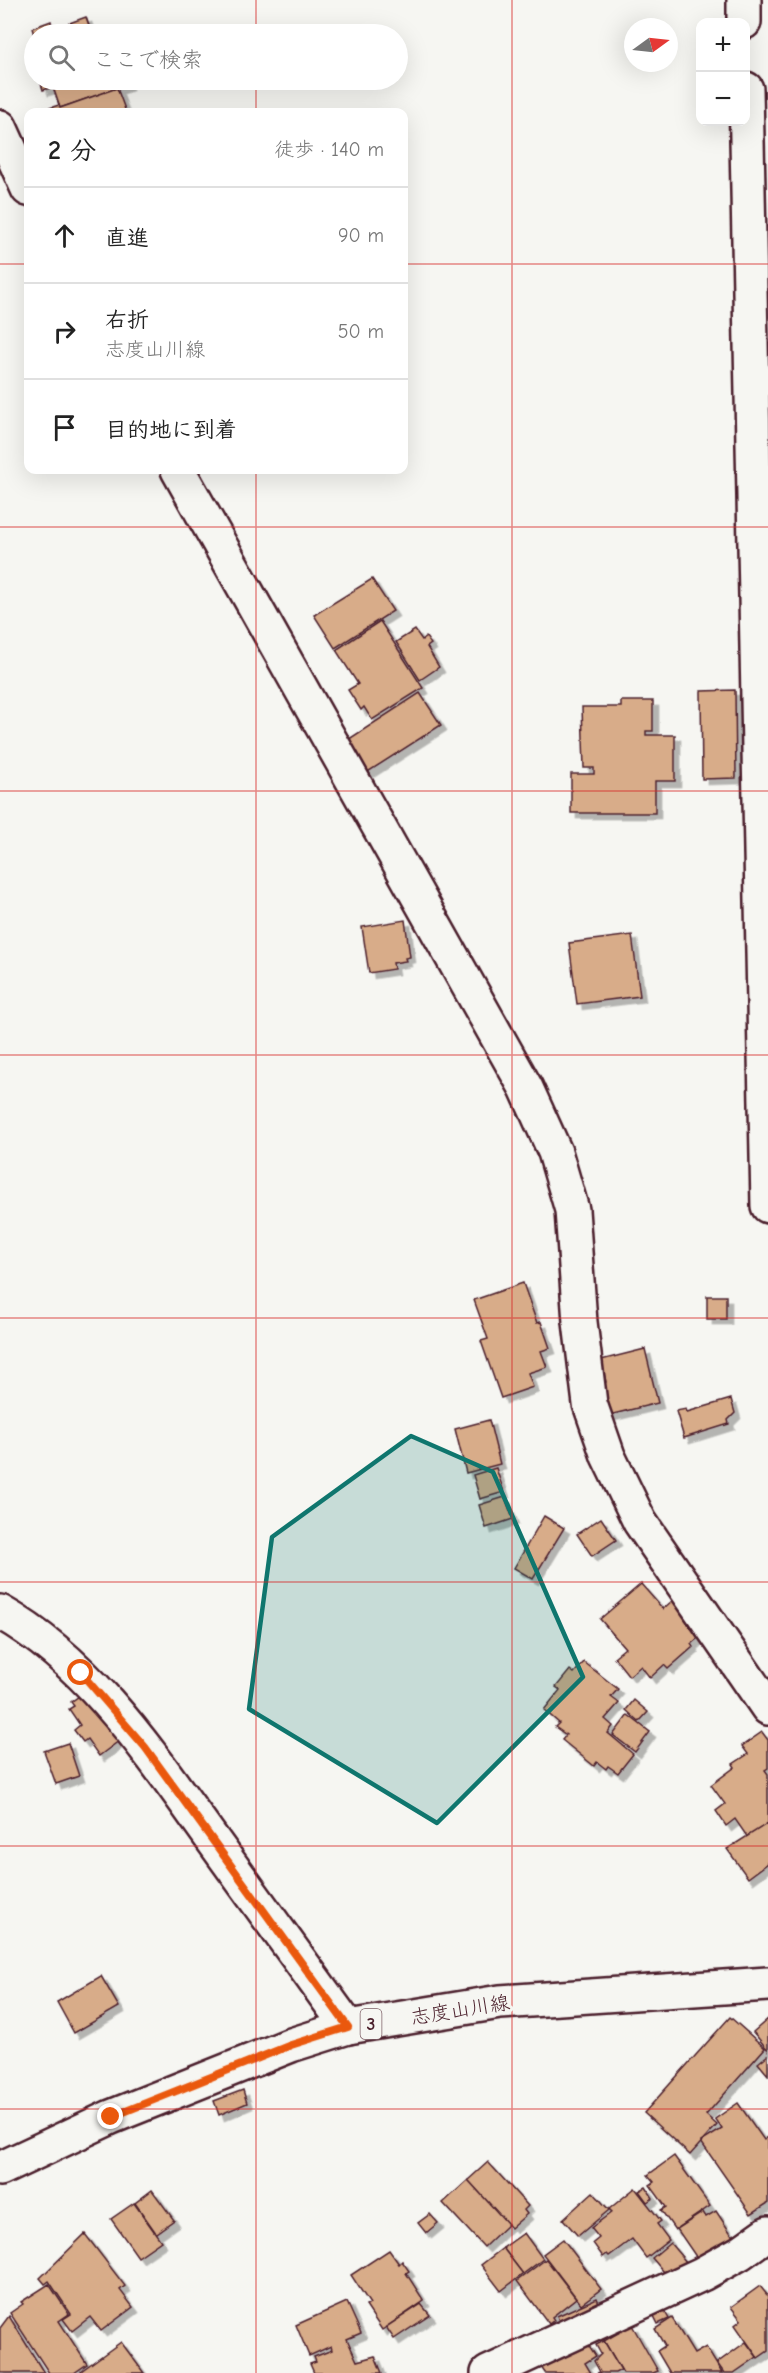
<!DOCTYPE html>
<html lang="ja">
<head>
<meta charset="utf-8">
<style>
  body { margin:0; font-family:"Comic Neue","Klee One",sans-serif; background:#f6f6f6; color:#222 }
  .controls { position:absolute; right:18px; top:18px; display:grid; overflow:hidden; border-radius:12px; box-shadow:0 6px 24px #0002 }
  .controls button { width:54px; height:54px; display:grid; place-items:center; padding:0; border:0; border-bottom:2px solid #e0e0e0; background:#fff; color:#222; font:30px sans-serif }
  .compass { position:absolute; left:624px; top:18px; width:54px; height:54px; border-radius:50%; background:#fff; box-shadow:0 6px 24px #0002; rotate:75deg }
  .stop { position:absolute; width:18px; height:18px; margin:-14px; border:4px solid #ea580c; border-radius:50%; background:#fff }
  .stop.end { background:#ea580c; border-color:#fff; box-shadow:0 2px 6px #0008 }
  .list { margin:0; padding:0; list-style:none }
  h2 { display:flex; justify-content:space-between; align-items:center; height:78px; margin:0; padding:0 24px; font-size:26px }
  h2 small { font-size:20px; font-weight:400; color:#767676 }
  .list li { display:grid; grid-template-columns:39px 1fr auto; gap:18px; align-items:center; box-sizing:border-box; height:96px; padding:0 24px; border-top:2px solid #e0e0e0 }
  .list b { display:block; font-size:22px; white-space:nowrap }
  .list p { margin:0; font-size:20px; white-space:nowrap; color:#767676 }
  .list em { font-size:20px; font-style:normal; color:#767676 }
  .icon { flex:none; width:33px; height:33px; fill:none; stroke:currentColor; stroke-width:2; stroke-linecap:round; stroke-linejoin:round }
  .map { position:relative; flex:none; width:768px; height:2373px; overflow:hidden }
  .search { position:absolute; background:#fff; box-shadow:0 6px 24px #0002; left:24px; top:24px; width:384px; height:66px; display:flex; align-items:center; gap:15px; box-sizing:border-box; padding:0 21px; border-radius:33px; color:#767676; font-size:22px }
  .panel { position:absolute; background:#fff; box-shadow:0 6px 24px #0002; left:24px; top:108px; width:384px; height:366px; border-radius:12px }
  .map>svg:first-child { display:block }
  .building { fill:#d8ac89; stroke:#4a1f2b; stroke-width:1.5; filter:url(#shadow) }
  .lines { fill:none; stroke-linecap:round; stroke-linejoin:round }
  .minor-casing { stroke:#4a1f2b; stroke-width:38 }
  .major-casing { stroke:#4a1f2b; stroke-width:38 }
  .minor { stroke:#f6f6f2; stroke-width:33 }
  .major { stroke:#f6f6f2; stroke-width:33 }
  .route { stroke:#ea580c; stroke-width:8 }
  .marked { fill:#0f766e; fill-opacity:0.2; stroke:#0f766e; stroke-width:4.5; stroke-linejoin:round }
  .grid { fill:none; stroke:#d62828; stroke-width:1.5; stroke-opacity:0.55 }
  .labels { text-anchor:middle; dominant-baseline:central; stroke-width:6; stroke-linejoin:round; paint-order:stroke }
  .shield { fill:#f6f6f2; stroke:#7e6067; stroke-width:1.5 }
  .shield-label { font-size:18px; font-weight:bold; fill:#4a1f2b }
  .street-label { font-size:20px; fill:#4a1f2b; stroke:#f6f6f2 }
</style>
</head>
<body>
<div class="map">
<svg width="768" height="2373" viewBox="0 0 768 2373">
  <defs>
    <filter id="shadow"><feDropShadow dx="5.5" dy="5.5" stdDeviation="0" flood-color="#0004"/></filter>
  </defs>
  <rect width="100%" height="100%" fill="#f6f6f2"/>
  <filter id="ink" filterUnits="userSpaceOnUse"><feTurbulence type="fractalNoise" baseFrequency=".0167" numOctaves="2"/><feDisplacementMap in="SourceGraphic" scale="12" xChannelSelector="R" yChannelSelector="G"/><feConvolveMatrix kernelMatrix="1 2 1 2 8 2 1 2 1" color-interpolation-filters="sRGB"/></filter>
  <g filter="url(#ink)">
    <g class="building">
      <polygon points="86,17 92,34 34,35 32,28 51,21 53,29"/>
      <polygon points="40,80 125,80 127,85 60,108 53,87 43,90"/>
      <polygon points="117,88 126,112 37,112 59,105 60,108"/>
      <polygon points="372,579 393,611 335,648 314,615"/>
      <polygon points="380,621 423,688 372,720 364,707 361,710 348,690 358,684 336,650"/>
      <polygon points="415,630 422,640 426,637 431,644 427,647 439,667 420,680 396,642"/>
      <polygon points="735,690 736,778 702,779 701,691"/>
      <polygon points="420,693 441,725 363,775 343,743"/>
      <polygon points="621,701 653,701 653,731 646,731 646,735 675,735 675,781 655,781 655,813 571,813 571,774 594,774 594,768 584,768 582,707 621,707"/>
      <polygon points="405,920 410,957 405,958 406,961 393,963 394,969 369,973 362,927"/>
      <polygon points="632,935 640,996 577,1004 569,943"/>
      <polygon points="523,1283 537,1323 541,1322 550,1348 541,1351 547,1367 528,1373 533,1387 501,1398 481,1341 488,1339 474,1300"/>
      <rect x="707" y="1296" width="19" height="23"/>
      <polygon points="645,1349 658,1403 609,1415 601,1383 606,1382 601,1360"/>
      <polygon points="731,1399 735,1413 728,1420 729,1424 684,1438 676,1411 686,1409 687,1412"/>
      <polygon points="489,1420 500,1464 466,1473 455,1429"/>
      <polygon points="496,1468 504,1492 480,1499 473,1475"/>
      <polygon points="505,1497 513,1519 486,1528 479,1505"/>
      <polygon points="544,1516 564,1528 533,1579 514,1568"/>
      <polygon points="601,1518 616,1540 592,1556 577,1534"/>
      <polygon points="641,1584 663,1609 673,1600 702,1635 691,1644 693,1647 668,1669 664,1665 650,1678 641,1666 629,1676 614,1657 625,1648 600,1619"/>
      <polygon points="584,1662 618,1689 611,1697 619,1703 605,1719 613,1726 608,1733 633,1754 618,1773 608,1766 606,1769 597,1762 594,1766 562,1740 566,1735 555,1727 559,1723 544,1710 560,1690 556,1687 570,1670 574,1673"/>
      <polygon points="101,1680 136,1728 99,1756 87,1739 83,1742 74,1730 80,1725 69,1709 74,1706 71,1702"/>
      <polygon points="634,1700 648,1712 639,1722 626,1710"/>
      <polygon points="628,1715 650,1732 635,1752 613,1735"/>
      <polygon points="762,1732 768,1740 768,1768 765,1770 768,1774 768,1823 748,1838 735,1819 726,1826 716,1811 725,1804 711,1785 735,1767 733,1764 748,1754 742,1746"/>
      <polygon points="68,1743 79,1776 56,1784 44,1751"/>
      <polygon points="768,1823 768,1863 748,1878 727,1849"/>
      <polygon points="101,1976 119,2007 74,2033 57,2002"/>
      <polygon points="730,2017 765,2048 706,2115 717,2125 690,2155 644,2113"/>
      <polygon points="768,2019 768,2050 753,2032"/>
      <polygon points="768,2055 768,2075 758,2063"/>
      <polygon points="243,2090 247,2103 219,2115 214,2101"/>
      <polygon points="738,2103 764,2140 768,2137 768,2203 751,2214 701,2142 722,2129 715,2119"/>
      <polygon points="674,2156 710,2206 675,2230 661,2210 666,2207 650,2185 654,2182 648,2175"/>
      <polygon points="488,2162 528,2206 524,2210 527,2214 511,2228 468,2180"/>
      <polygon points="468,2180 508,2224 484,2247 443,2203"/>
      <polygon points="646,2187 653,2198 647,2202 639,2191"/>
      <polygon points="635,2188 661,2221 657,2224 669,2240 646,2258 632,2239 609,2256 607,2254 603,2257 593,2243 599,2238 591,2228 612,2212 609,2209"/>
      <polygon points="152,2190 174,2220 156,2233 135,2203"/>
      <polygon points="593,2192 609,2210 578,2236 563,2219"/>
      <polygon points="134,2203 161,2241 138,2257 111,2219"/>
      <polygon points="716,2211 736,2241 701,2264 677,2229 703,2212 706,2217"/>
      <polygon points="430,2214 438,2223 426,2233 418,2223"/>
      <polygon points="524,2233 543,2259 523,2274 503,2248"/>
      <polygon points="85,2234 125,2286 120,2290 133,2307 101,2331 90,2317 72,2331 63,2319 71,2314 49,2281 45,2284 40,2278"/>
      <polygon points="563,2239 601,2289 581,2304 543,2254"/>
      <polygon points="670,2243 687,2263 669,2278 652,2258"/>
      <polygon points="503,2248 523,2274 501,2291 481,2265"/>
      <polygon points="389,2250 399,2264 402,2261 409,2271 406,2273 424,2301 382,2330 366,2306 370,2304 351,2275"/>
      <polygon points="546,2259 576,2298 552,2317 554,2320 549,2324 517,2281"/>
      <polygon points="49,2284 69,2314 59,2321 87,2364 74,2373 49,2373 10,2313 23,2304 21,2302"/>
      <polygon points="760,2286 768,2296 768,2351 758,2358 735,2325 741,2320 731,2307"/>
      <polygon points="597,2298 602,2310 562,2328 557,2316"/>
      <polygon points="347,2302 361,2333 347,2339 357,2361 375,2356 382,2373 314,2373 310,2364 316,2362 314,2357 332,2350 331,2346 309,2356 296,2325"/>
      <polygon points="421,2304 430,2315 394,2339 386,2327"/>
      <polygon points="664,2310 669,2319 658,2324 654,2316"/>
      <polygon points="9,2316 44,2373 0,2373 0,2328"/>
      <polygon points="672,2318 694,2354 706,2347 722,2373 670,2373 657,2351 665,2346 655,2329"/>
      <polygon points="632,2325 658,2371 653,2373 623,2373 604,2341"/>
      <polygon points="604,2341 621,2370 615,2373 597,2373 600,2372 594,2361 601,2354 596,2345"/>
      <polygon points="121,2342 144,2373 83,2373 81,2371"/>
      <polygon points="746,2342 757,2357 734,2373 724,2373 717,2363"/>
      <polygon points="579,2343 582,2348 588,2344 596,2356 585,2363 591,2373 545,2373 541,2367"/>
    </g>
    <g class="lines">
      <defs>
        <g id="minor">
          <polyline points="0,127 28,189"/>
          <polyline points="178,470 526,1088 555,1152 572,1210 580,1322 590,1404 608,1456 640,1522 768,1708"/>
          <path d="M0 1612C91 1663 152 1756 212 1839 258 1902 303 1965 348 2027"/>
          <polyline points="488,2373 702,2274 740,2253 768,2233"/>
        </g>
        <g id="major">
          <polyline points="744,0 744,22"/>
          <polyline points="746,89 768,1206"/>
          <polyline points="0,2169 111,2117 291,2045 348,2027 500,2002 768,1984"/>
        </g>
      </defs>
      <use href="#minor" class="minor-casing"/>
      <use href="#major" class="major-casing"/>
      <use href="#minor" class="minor"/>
      <use href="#major" class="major"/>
    </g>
  </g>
  <g class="lines" filter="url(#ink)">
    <polyline class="route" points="81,1673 145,1747 348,2027 291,2045 111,2117"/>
  </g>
  <path class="marked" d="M411 1436 493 1472 583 1677 437 1823 249 1709 272 1537Z"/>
  <path class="grid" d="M256 0V34M512 0V2373M256 80V112M0 264H28M404 264H768M256 470V2373M0 527H768M0 791H768M0 1055H768M0 1318H768M0 1582H768M0 1846H768M0 2109H768"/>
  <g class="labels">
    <rect class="shield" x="360.5" y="2009" width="21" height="30" rx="4.5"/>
    <g class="shield-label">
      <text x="371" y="2024">3</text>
    </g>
    <g class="street-label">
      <text transform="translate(460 2010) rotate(-9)">志度山川線</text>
    </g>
  </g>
</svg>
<div class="controls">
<button>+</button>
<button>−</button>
</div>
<svg class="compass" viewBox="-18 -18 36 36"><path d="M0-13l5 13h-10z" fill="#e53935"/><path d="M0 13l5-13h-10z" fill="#767676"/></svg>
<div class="stop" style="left:81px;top:1673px"></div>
<div class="stop end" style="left:111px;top:2117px"></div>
<div class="search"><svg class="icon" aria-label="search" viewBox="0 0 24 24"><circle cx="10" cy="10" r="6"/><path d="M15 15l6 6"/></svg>ここで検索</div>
<section class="panel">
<h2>2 分<small>徒歩 · 140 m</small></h2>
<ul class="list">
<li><svg class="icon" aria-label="ahead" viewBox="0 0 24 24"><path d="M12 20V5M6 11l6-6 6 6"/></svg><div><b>直進</b></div><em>90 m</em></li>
<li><svg class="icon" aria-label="right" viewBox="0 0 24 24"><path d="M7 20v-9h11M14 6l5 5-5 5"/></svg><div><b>右折</b><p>志度山川線</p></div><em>50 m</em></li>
<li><svg class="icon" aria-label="arrive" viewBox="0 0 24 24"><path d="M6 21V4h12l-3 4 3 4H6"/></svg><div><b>目的地に到着</b></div></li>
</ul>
</section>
</div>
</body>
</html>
